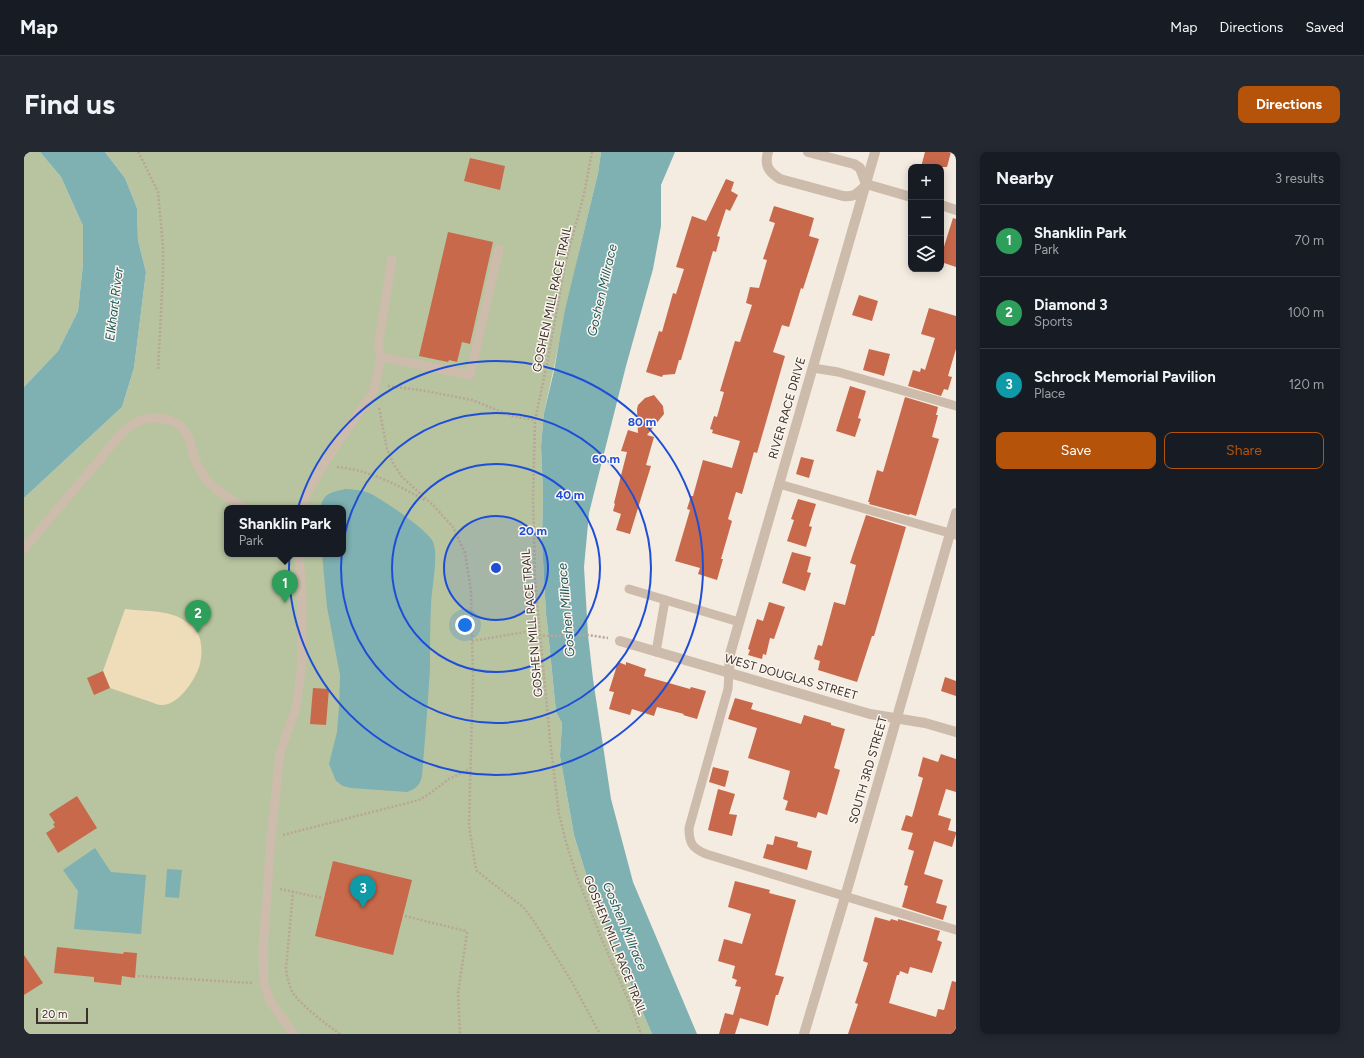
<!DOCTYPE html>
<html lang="en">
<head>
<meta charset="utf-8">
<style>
  body { margin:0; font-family:Figtree,sans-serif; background:#242831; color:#f1f3f6 }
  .controls { position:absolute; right:12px; top:12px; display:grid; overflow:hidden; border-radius:8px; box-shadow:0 2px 10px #0003 }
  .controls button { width:36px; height:36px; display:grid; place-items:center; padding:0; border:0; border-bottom:1px solid #363941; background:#171b24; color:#f1f3f6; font:20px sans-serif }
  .scale { position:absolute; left:12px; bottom:10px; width:52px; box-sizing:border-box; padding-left:4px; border:2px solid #3b302b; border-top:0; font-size:11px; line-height:14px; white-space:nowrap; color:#3b302b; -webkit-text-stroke:3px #fbf5ee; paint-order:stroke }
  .you { position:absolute; left:441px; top:473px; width:14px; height:14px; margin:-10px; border:3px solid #fff; border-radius:50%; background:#1a73e8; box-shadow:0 0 0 6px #1a73e833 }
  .badge { display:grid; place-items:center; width:26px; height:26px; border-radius:50%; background:#b45309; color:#fff; font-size:13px; font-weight:700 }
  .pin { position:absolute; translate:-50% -33px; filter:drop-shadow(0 1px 2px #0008) }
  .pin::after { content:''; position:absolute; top:21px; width:14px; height:12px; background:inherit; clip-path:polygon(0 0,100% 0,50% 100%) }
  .popup { position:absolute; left:200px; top:353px; width:122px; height:52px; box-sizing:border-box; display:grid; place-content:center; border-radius:8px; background:#171b24; filter:drop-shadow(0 1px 3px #0005); font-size:13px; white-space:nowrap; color:#9ea1a6 }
  .popup b { font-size:15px; color:#f1f3f6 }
  .popup::after { content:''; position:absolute; left:50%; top:100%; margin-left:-8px; border:8px solid transparent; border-top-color:#171b24 }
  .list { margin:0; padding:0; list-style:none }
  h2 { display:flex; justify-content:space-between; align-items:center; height:52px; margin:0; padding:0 16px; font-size:17px }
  h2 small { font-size:13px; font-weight:400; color:#9ea1a6 }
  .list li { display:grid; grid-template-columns:26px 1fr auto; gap:12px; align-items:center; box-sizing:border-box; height:72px; padding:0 16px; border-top:1px solid #363941 }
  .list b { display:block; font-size:15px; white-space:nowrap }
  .list p { margin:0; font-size:13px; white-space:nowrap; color:#9ea1a6 }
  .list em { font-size:13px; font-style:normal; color:#9ea1a6 }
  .actions { display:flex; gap:8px; padding:12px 16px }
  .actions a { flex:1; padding:9px 0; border:1px solid #b45309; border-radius:8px; text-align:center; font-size:14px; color:#b45309 }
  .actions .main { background:#b45309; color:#fff }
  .icon { flex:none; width:22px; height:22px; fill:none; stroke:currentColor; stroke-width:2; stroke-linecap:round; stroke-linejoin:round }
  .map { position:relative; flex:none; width:932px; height:882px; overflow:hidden; border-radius:8px }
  header { display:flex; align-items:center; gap:24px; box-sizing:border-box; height:56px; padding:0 20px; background:#171b24; border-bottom:1px solid #363941 }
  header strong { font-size:19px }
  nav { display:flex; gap:22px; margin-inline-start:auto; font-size:14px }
  .intro { display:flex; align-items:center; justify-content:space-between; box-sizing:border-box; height:96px; padding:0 24px }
  h1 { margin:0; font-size:28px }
  .button { padding:10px 18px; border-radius:8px; background:#b45309; color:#fff; font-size:14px; font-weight:700 }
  main { display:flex; gap:24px; padding:0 24px }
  aside { flex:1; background:#171b24; border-radius:8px; box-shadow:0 2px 10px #0003 }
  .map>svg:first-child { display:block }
  .green { fill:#b8c4a0; fill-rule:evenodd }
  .sand { fill:#efdcb8 }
  .water { fill:#7fb0b2 }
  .building { fill:#c8694b }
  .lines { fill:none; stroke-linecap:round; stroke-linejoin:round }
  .path { stroke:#b9a596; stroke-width:2.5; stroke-dasharray:2 2; stroke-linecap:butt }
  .service { stroke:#cdbbac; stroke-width:9 }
  .minor { stroke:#cdbbac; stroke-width:10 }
  .ring { fill:none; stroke:#1d4ed8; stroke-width:2 }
  .labels { text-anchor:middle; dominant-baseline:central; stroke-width:3; stroke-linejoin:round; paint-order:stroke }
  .street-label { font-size:12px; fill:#3b302b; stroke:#fbf5ee }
  .water-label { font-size:13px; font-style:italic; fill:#1f5a5e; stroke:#fbf5ee }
  .centre { fill:#1d4ed8; stroke:#fbf5ee; stroke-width:2 }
  .ring-label { font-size:12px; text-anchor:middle; font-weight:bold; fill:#1d4ed8; stroke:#fbf5ee; stroke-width:3; stroke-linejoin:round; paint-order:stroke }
</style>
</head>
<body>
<header>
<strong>Map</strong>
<nav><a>Map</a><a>Directions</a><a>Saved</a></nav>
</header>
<div class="intro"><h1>Find us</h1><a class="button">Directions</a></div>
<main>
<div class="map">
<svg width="932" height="882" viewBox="0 0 932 882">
  <rect width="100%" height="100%" fill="#f4ebe1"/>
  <g class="green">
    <polygon points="0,0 16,0 37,25 59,74 59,112 54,159 34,199 0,235"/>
    <path d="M81 0H577L574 21 556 96 520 261 517 294 519 340 518 390 522 462 524 479 532 560 538 571 536 604 550 683 562 722 587 786 628 882H0V346L98 255 110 216 122 120 114 88 113 56 101 26ZM203 356H319V402H203Z"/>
  </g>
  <path class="sand" d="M101 457C117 459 144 458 158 467 165 471 174 479 176 487 178 495 178 504 176 512 172 527 154 555 136 553 131 552 125 549 121 548 109 544 98 540 86 536L79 519Z"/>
  <g class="water">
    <polygon points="16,0 81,0 101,26 113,56 114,88 122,120 110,216 98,255 0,346 0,235 34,199 54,159 59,112 59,74 37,25"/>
    <polygon points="577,0 651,0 637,33 637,74 629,117 602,214 565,361 560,415 564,483 569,527 587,647 609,730 673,882 628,882 587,786 562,722 550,683 536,604 538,571 532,560 524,479 522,462 518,390 519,340 517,294 520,261 530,219 541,158 574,21"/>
    <path d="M321 337C328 337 337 338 345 341 358 347 404 378 409 390 415 403 407 439 407 454 406 474 406 494 406 515 404 551 401 588 398 624 396 633 392 637 383 640L327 636 319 634 312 629 305 612 313 580 315 555 316 523 303 455 298 402H319V356H296C301 340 306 341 321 337Z"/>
    <polygon points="71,696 87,720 122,723 117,782 50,777 54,739 39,718"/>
    <polygon points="143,717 158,718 155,746 141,745"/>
  </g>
  <g class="building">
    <polygon points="901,0 927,0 923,15 897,15"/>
    <polygon points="446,6 481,14 476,38 440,29"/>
    <polygon points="702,27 710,30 707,39 714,43 706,59 702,57 693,84 696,85 692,100 689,99 657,208 655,208 651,222 639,223 638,225 622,220 635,179 638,180 649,141 652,142 660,117 652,115 668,64 682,69"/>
    <polygon points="750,54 790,66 785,84 795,87 779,137 777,136 765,175 758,173 749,200 761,204 733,301 730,300 718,342 712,340 704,367 708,369 697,407 699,407 693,428 674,422 676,416 651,409 666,358 663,357 667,344 669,344 679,308 708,316 716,289 688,281 689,278 686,277 690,264 693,265 700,240 696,239 711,189 716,190 728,153 722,151 726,135 735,136 743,108 739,107 751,71 745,69"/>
    <polygon points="929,66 932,67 932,115 917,110 917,104"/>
    <polygon points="424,80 469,90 446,192 438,190 433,210 425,208 424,210 395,204"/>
    <polygon points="835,143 854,149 848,169 828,163"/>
    <polygon points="905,156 932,164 932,197 924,224 928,225 924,238 920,237 917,244 884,234 889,218 896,220 897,216 901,218 911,186 897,182"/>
    <polygon points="845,197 866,202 860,224 839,218"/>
    <polygon points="826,234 842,239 834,266 837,267 831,285 812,279"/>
    <polygon points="630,243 639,254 640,262 623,283 630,285 622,313 627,314 606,382 592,378 597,362 589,359 591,352 590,351 603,300 597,299 604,278 614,281 613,257 614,253 621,246"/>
    <polygon points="881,245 914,255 912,263 914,263 908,285 915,287 892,364 886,362 885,363 845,352 846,350 844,350 853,318 859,320"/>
    <polygon points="777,305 790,308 785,326 772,322"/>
    <polygon points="774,347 792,352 785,374 788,375 782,395 763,389 770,368 767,367"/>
    <polygon points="842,363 882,375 850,484 848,484 833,530 794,518 796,509 790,507 794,493 798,494 810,450 821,453 832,413 826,411"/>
    <polygon points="768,400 787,405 783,420 787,421 781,439 758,431"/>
    <polygon points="745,450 761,455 750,487 746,486 742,503 739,502 738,507 724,503 726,498 724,497 733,467 739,469"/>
    <polygon points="594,510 602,513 602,510 622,517 620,524 666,537 667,535 682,539 673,567 659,563 660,562 633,555 630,564 608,557 606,563 585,557 590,540 585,539"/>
    <polygon points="79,519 86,536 70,543 63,526"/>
    <polygon points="921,525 932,529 932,544 917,539"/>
    <polygon points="289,536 305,537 302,573 286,572"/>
    <polygon points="711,546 729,551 727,557 777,572 780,563 807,571 807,573 821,577 810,616 816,618 803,663 794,660 792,666 761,658 764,649 759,647 766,619 724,606 733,576 704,567"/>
    <polygon points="917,602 932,607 932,640 922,637 914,663 927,667 924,678 932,680 932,682 928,695 910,689 900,722 919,728 912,751 923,754 919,768 878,755 884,734 880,733 890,699 884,697 889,681 877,678 882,663 888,665 899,626 894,624 899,605 914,610"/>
    <polygon points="689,615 705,619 701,635 685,630"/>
    <polygon points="694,637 711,642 705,662 713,663 708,684 684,678"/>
    <polygon points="53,644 73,676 34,701 22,681 31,675 29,672 31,671 25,662"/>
    <polygon points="751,684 774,690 773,695 788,699 783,718 739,706 743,692 749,693"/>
    <polygon points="309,709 388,728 369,803 291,784"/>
    <polygon points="711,729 746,738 745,741 772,748 751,823 760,825 754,843 752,843 744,874 716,866 711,882 695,882 701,861 709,863 717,835 711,834 713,828 708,826 711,814 694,809 700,787 718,792 727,762 704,755"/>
    <polygon points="851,765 866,769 867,767 874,769 874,767 916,779 913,788 918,790 908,821 886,815 884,822 876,819 875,823 873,823 865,851 912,865 914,857 920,858 928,829 932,830 932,882 824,882 834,852 831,851 844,811 839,809"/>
    <polygon points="33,795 99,802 100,800 113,801 111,826 98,824 97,833 70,830 70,825 30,821"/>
    <polygon points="0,803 19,831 0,843"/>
  </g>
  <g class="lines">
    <g class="path">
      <polyline points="114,0 118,7 134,40 139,95 139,121 134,218"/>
      <polyline points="568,0 560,42 541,113 523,212 511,268 509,345 511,427 526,588 535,662 542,690 552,722 576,783 607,854 617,882"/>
      <polyline points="364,234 396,238 448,248 488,264 511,268"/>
      <polyline points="355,256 363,297 369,311 378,325 409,353 429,375 441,401 447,439 448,489 449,524 445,673 451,712 453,719 499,755 509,768 548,830 576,882"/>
      <path d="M313 315C345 318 374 333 402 349"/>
      <polyline points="448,489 501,480 521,484 564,483 584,486"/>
      <polyline points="259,683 395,648 405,642 425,627 446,617"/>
      <polyline points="256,737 298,746"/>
      <path d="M269 739 262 817C263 825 265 833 269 841 278 854 303 873 316 882"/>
      <polyline points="381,764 442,779 443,781 434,841 436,882"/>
      <polyline points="114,824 228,831"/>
    </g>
    <g class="service">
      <polyline points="357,205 446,223 475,97"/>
      <polyline points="789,216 814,220 932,254"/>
      <polyline points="755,332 932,383"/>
      <polyline points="277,356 284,339 304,305 350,239 357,205 354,194 368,107"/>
      <path d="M0 397 97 282C101 279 105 275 109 272 125 262 151 264 162 281 168 289 168 300 172 310 175 316 179 323 183 328 193 340 208 348 221 356"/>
      <polyline points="605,437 715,470"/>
      <polyline points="632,500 641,448"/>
      <path d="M705 520 704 537 665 676C665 691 668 696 682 702L932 778"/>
      <polyline points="270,882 247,851 240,832 239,799 247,686 256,601 272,556 278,509 278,442 275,402"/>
    </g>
    <g class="minor">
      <path d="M744 0C740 14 745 20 756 27L819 44C831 45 833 42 841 34"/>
      <polyline points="784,0 830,12 836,16 842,32"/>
      <polyline points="842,32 887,45"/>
      <polyline points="917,53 932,58"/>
      <polyline points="596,489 846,562 901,571 932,580"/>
      <polyline points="705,520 706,502 851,0"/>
      <polyline points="780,882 821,745 932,361"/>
    </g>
  </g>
  <circle cx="472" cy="416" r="52" fill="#1d4ed8" fill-opacity=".12"/>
  <g class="ring">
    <circle cx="472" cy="416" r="52"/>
    <circle cx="472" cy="416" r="104"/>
    <circle cx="472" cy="416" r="155"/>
    <circle cx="472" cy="416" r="207"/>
  </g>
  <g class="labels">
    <g class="street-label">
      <text transform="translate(528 147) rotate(-78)">GOSHEN MILL RACE TRAIL</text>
      <text transform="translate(763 256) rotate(-74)">RIVER RACE DRIVE</text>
      <text transform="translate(508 471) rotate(-95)">GOSHEN MILL RACE TRAIL</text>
      <text transform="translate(767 525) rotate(16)">WEST DOUGLAS STREET</text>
      <text transform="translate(844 618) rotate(-74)">SOUTH 3RD STREET</text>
      <text transform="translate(591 793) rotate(68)">GOSHEN MILL RACE TRAIL</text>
    </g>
    <g class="water-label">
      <text transform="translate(578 138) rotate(-77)">Goshen Millrace</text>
      <text transform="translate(90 152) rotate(-83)">Elkhart River</text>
      <text transform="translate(542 458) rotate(-95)">Goshen Millrace</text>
      <text transform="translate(601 774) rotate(67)">Goshen Millrace</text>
    </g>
  </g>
  <circle cx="472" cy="416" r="6" class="centre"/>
  <g class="ring-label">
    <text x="618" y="274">80 m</text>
    <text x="582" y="311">60 m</text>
    <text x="546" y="347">40 m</text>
    <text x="509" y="383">20 m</text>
  </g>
</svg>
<div class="controls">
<button>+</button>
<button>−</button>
<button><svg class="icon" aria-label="layers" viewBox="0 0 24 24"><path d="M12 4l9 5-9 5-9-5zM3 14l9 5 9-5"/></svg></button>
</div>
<div class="scale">20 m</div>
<div class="you"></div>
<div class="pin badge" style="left:261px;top:451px;background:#2e9e5b">1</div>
<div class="popup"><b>Shanklin Park</b>Park</div>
<div class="pin badge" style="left:174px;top:481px;background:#2e9e5b">2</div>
<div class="pin badge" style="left:339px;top:756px;background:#0f9aa8">3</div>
</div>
<aside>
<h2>Nearby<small>3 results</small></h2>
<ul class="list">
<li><span class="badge" style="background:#2e9e5b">1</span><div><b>Shanklin Park</b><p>Park</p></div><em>70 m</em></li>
<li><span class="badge" style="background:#2e9e5b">2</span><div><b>Diamond 3</b><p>Sports</p></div><em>100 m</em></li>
<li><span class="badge" style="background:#0f9aa8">3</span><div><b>Schrock Memorial Pavilion</b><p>Place</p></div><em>120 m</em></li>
</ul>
<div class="actions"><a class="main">Save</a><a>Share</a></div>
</aside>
</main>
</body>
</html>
